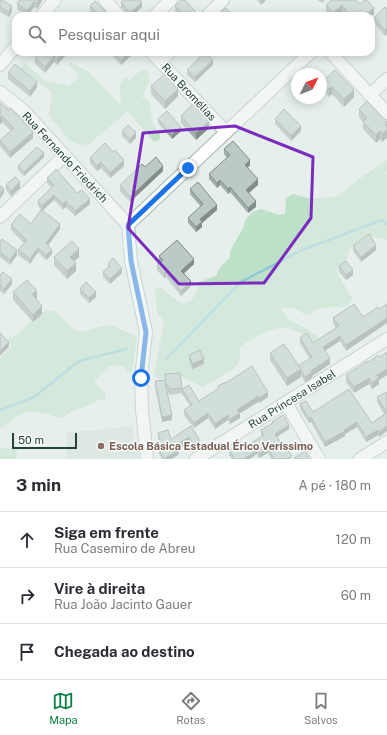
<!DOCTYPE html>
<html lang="pt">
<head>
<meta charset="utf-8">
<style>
  body { margin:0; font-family:"Public Sans",sans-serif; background:#f7f7f7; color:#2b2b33 }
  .compass { position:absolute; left:291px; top:68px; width:36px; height:36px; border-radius:50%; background:#fff; box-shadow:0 2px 10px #0003; rotate:48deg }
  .scale { position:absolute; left:12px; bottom:10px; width:65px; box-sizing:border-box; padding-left:4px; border:2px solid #24423a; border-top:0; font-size:11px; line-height:14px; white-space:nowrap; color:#24423a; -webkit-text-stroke:3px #f7fbf9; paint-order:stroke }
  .stop { position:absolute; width:12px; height:12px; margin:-9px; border:3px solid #1a73e8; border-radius:50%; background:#fff }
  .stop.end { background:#1a73e8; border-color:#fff; box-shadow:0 1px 4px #0008 }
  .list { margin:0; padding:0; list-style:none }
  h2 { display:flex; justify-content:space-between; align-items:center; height:52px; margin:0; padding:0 16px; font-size:17px }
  h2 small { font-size:13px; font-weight:400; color:#7c7c81 }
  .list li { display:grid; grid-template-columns:26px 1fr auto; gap:12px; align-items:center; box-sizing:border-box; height:56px; padding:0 16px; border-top:1px solid #e1e1e2 }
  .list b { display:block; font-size:15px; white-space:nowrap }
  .list p { margin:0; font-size:13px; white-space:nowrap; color:#7c7c81 }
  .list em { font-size:13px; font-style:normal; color:#7c7c81 }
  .icon { flex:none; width:22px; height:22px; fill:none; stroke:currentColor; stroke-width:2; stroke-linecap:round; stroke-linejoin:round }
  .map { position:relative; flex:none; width:387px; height:459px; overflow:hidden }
  .search { position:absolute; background:#fff; box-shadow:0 2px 10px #0003; left:12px; right:12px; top:12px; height:44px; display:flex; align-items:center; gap:10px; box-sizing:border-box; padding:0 14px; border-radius:12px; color:#7c7c81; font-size:15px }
  .sheet { height:220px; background:#fff }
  nav { display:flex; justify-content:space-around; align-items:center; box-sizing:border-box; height:56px; border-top:1px solid #e1e1e2; background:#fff; font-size:11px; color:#7c7c81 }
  nav a { display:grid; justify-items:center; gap:2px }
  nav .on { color:#0b8043 }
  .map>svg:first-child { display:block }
  .built { fill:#d4dfda }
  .green { fill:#bfe0c8 }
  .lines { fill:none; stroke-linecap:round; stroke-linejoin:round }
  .stream { stroke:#8ec9d4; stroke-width:2.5 }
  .minor-casing { stroke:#a8b8b2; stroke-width:14 }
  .minor { stroke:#fff; stroke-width:12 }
  .wall { fill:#a1aea9 }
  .shaded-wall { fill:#838d89 }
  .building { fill:#bbcac4; stroke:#838d89 }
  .route { stroke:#1a73e8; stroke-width:5 }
  .marked { fill:none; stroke:#7b2cbf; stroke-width:3; stroke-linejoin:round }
  .education-dot { fill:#8d6e63; stroke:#f7fbf9; stroke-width:1.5 }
  .labels { text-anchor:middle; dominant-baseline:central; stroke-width:3; stroke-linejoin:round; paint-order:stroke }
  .street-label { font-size:11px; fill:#24423a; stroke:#f7fbf9 }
  .education-label { font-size:11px; font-weight:bold; fill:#785e54; stroke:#f7fbf9; text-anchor:start }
</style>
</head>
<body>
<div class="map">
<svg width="387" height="459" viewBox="0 0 387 459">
  <rect width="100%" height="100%" fill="#e6efeb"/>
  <polygon class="built" points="132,426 139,459 57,459 66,458 66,433"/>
  <g class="green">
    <path d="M24 62 45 81 69 86 78 78 79 74 69 66 70 62 89 72 121 106C121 96 117 85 125 78L129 80 139 72 144 70 148 72 150 80 142 97 150 102C151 109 151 119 154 125 156 131 167 138 154 142L128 111 89 144 79 145 69 140 49 115 52 92 21 70Z"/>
    <path d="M387 160V171L385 173 387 175V240L368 236 349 250 346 261 336 271 352 298 348 306 319 308 308 315 304 314 297 309 282 307V311L291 321 302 326 318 337V341L314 342C306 337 295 329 286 328 272 326 251 339 240 347V360L236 366 230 371 203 387 177 375C169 378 163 382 154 376L164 322 157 312 155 288H161L182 304C194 302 197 292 199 282L216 276 221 266 230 258V252L233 245 244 227 245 221 252 212 261 209 280 215 285 213 286 198 293 194 312 199 338 196 359 179Z"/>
    <path d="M46 310 55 311 72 328 80 332 110 325 134 335 137 339 132 371 128 373 122 366 110 365 94 381 106 394 105 399 97 401 85 407 72 411 62 418C49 415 34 408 21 414 13 418 8 425 0 429V358L12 346 6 340 20 333 33 319Z"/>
    <polygon points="3,448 17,449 16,459 0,459 0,449"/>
  </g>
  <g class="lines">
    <g class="stream">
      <polyline points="167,358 241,282 302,250 382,220 387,224"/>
      <polyline points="0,410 34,397 79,361 126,349"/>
    </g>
    <defs>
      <g id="minor">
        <polyline points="105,0 119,16"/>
        <polyline points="41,16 55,0"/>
        <polyline points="154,16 171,0"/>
        <polyline points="207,16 223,0"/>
        <polyline points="151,52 226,132"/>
        <polyline points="330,52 387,113"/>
        <polyline points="160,62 170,52"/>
        <polyline points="0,65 16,46"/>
        <polyline points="0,92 24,111 128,225"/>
        <polyline points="370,95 387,79"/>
        <polyline points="0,217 65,155"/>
        <polyline points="128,225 311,52"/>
        <polyline points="128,225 131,261 146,332 141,378 142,410 147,459"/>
        <polyline points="286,403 319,459"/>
        <polyline points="196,459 387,339"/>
        <polyline points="360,459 387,442"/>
      </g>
    </defs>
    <use href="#minor" class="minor-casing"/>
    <use href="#minor" class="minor"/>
  </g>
  <g class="wall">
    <polygon points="0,0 12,11 9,17 0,12"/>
    <polygon points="42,0 37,9 34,7 27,16 17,9 17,3"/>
    <polygon points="257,0 266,0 261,5"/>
    <polygon points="317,0 325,0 323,3"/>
    <polygon points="121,2 142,7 132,16 129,16 121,7"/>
    <polygon points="360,4 374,14 371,16 346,16 342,11 336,16 331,16 326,11 326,5"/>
    <polygon points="90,6 110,16 94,16 90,12"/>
    <polygon points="175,6 195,16 179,16 175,11"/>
    <polygon points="387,9 387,34 385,36 374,23 374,18"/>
    <polygon points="66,52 66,55 57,65 54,62 45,73 35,64 35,58"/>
    <polygon points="113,52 134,52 134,53 121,65 113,57"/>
    <polygon points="213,65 195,82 187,75 187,70"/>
    <polygon points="8,73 37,87 30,97 8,79"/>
    <polygon points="322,82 354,97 344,107 332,94 329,97 322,90"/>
    <polygon points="151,86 178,96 165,109 151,94"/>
    <polygon points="0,103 33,138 10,158 0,146 0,140 11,131 2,122 0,125"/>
    <polygon points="359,109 387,122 382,142 380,139 376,143 363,129 363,122 359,117"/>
    <polygon points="181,116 209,128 196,140 181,123"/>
    <polygon points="158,119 181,131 172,139 158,123"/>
    <polygon points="275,119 301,131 291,141 275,124"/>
    <polygon points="122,131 136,138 130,144 122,136"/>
    <polygon points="224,149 250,165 248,168 258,185 249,193 256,207 248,213 230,192 228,194 220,185 217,188 209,179 209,174 227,158 224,154"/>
    <polygon points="44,157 24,176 18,170 18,166"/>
    <polygon points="90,158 124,166 110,178 101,168 97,171 90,163"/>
    <polygon points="145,167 163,171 130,202 120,191 120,185"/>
    <polygon points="47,178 77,193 90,204 75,216 66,207 63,209 54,200 42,211 38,206 38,201 52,188 47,183"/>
    <polygon points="6,185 20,188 11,196 6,190"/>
    <polygon points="190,189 217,210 202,223 202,227 196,232 188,223 188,218 201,207 190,194"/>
    <polygon points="31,224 60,229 48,245 52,254 46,260 38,252 30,264 18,255 18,250 24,243 11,230 11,225"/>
    <polygon points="0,241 17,255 10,265 0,257"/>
    <polygon points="353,246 376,250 361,262 353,251"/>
    <polygon points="159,256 194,264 184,273 191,286 181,296 166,277 164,278 157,270 157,265 160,262 159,261"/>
    <polygon points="54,257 79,257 74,261 76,271 67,279 54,265"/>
    <polygon points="108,264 122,273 110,284 103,277 103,272 108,268"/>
    <polygon points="339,266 353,275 346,280 339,272"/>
    <polygon points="0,275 12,284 4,294 0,291"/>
    <polygon points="80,289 96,297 89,303 80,294"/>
    <polygon points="13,292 37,298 36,299 42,314 33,322 13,300"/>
    <polygon points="354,304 346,351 340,341 325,350 330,364 312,376 312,378 305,382 301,375 301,377 287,386 270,360 270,353 298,366 310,359 300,343 300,338 313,343 336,328 333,323 333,318"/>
    <polygon points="387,352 387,375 379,380 379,384 372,389 369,384 354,393 346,382 346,375 369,362 380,357"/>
    <polygon points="189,355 204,364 192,369 189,360"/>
    <polygon points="165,374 182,388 182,393 170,395 166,389 172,420 162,422 155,387 155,381 166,380"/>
    <polygon points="226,383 268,397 259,403 258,402 240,413 240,418 230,424 228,420 215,429 208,418 194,428 184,415 184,410 190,406 182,394 182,389 199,401 218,389 218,386"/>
    <polygon points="387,394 387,431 379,437 378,435 366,442 357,427 345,434 345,436 325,447 311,422 309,423 300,409 300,404 313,412 372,423 384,414 377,402 377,397"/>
    <polygon points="272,422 289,429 277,437 286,451 292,459 271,459 268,453 259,458 257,454 232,459 229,455 229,450 245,447 262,436 261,435 261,430 272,424"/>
    <polygon points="191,426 200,446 194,450 189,442 179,449 179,454 172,459 162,459 157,450 157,446 159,444 158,438 158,433 171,439"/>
  </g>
  <g class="shaded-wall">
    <polygon points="39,0 42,0 42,1 37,9 37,3"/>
    <polygon points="261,0 266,0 261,5"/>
    <polygon points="34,2 34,7 27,16 27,11"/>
    <polygon points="142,2 142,7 132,16 130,16 130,13"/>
    <polygon points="342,5 342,11 336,16 333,16 333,13"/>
    <polygon points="12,6 12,11 9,17 9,12"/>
    <polygon points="374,8 374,14 371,16 365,16"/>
    <polygon points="195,11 195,16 190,16"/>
    <polygon points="387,29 387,34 385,36 385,30"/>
    <polygon points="63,52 66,52 66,55 57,65 57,59"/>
    <polygon points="129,52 134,52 134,53 121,65 121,60"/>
    <polygon points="54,56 54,62 45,73 45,67"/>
    <polygon points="213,60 213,65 195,82 195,77"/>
    <polygon points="37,82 37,87 30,97 30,91"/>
    <polygon points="332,87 332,94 329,97 329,89"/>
    <polygon points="178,89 178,96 165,109 165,101"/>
    <polygon points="354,90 354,97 344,107 344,99"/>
    <polygon points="2,116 2,122 0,125 0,118"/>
    <polygon points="209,121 209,128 196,140 196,133"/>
    <polygon points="387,123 387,138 382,142 382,134 385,125"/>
    <polygon points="301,126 301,131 291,141 291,136"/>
    <polygon points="181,127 181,131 172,139 172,135"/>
    <polygon points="380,131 380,139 376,143 376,135"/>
    <polygon points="33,132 33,138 10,158 10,152"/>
    <polygon points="136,132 136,138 130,144 130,139"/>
    <polygon points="44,153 44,157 24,176 24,172"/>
    <polygon points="124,160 124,166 110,178 110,173"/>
    <polygon points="250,160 250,165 245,170 245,165"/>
    <polygon points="101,162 101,168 97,171 97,166"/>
    <polygon points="163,166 163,171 130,202 130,197"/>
    <polygon points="258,179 258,185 246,195 246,190"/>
    <polygon points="220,180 220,185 217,188 217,183"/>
    <polygon points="20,182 20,188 11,196 11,191"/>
    <polygon points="230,187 230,192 228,194 228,189"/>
    <polygon points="4,188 4,193 0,199 0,194"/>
    <polygon points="54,195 54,200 42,211 42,206"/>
    <polygon points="90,199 90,204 75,216 75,211"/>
    <polygon points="66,201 66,207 63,209 63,204"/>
    <polygon points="256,201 256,207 248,213 248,208"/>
    <polygon points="217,205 217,210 202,223 202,227 196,232 196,227 200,219"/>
    <polygon points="60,224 60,229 46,248 46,243"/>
    <polygon points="376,245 376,250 361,262 361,257"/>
    <polygon points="38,248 38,252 30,264 30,259"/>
    <polygon points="79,249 79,257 70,265 70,257"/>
    <polygon points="17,250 17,255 10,265 10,260"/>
    <polygon points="52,250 52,254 46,260 46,255"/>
    <polygon points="194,259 194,264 181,276 181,271"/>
    <polygon points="76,263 76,271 67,279 67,271"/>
    <polygon points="122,268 122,273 110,284 110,279"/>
    <polygon points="353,270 353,275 346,280 346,275"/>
    <polygon points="166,272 166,277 164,278 164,273"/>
    <polygon points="12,279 12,284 4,294 4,289"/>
    <polygon points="191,281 191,286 181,296 181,291"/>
    <polygon points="37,291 37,298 32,302 32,294"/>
    <polygon points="96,292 96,297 89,303 89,298"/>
    <polygon points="42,306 42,314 33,322 33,315"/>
    <polygon points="387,318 387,323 346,351 346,345"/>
    <polygon points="340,336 340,341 323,352 323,347"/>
    <polygon points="9,342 9,347 0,356 0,351"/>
    <polygon points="330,358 330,364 312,376 312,378 305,382 305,377 311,371"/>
    <polygon points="204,359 204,364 192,369 192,364"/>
    <polygon points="301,369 301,377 287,386 287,378"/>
    <polygon points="387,369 387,375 379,380 379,384 372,389 372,383 377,375"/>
    <polygon points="369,378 369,384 354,393 354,387"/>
    <polygon points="268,392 268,397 259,403 259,398"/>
    <polygon points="258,396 258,402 239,414 240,413 240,418 230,424 230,419 237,410"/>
    <polygon points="208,413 208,418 194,428 194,423"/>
    <polygon points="172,415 172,420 162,422 162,417"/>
    <polygon points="228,415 228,420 215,429 215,424"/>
    <polygon points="311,417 311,422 309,423 309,419"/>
    <polygon points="357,422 357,427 345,434 345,436 325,447 325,442"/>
    <polygon points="289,425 289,429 275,438 275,434"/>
    <polygon points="387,426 387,431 379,437 379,432"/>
    <polygon points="378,430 378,435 366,442 366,437"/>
    <polygon points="189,437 189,442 176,450 176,445"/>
    <polygon points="200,441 200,446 194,450 194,445"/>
    <polygon points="268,448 268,453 259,458 259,454"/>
    <polygon points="179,450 179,454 172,459 164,459"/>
    <polygon points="257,450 257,454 250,459 244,459"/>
  </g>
  <g class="building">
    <polygon points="0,0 2,0 12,6 9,12 0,7"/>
    <polygon points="20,0 39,0 37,3 34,2 27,11 17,3"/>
    <polygon points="123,0 140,0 142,2 130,13 121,2"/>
    <polygon points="181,0 185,0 195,11 190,16 184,16 175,6"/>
    <polygon points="332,0 356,0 360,4 365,0 367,0 374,8 365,16 351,16 342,5 333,13 326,5"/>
    <polygon points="95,1 110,16 99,16 90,6"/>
    <polygon points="385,7 387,9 387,29 385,30 374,18"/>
    <polygon points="226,8 233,16 216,16"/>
    <polygon points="40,52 63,52 57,59 54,56 45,67 35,58"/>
    <polygon points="113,52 129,52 121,60"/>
    <polygon points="205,52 213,60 195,77 187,70"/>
    <polygon points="15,64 37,82 30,91 8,73"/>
    <polygon points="335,70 354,90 344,99 332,87 329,89 322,82"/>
    <polygon points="165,74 178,89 165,101 151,86"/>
    <polygon points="367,101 387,122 385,125 387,126 387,130 382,134 380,131 376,135 363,122 367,118 359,109"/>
    <polygon points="0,103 9,110 11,108 33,132 10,152 0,140 14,128 2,116 0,118"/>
    <polygon points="193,104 209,121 196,133 181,116"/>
    <polygon points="284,109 301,126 291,136 275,119"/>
    <polygon points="167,111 181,127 172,135 158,119"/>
    <polygon points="128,125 136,132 130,139 122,131"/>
    <polygon points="233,141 250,160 245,165 258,179 246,190 256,201 248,208 230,187 228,189 220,180 217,183 209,174 230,155 224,149"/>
    <polygon points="105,143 113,152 115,150 124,160 110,173 101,162 97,166 90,158"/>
    <polygon points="37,147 44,153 24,172 18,166"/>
    <polygon points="156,157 163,166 130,197 120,185 142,164 145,167"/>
    <polygon points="56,169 77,193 82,190 90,199 75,211 66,201 63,204 54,195 42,206 38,201 54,185 47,178"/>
    <polygon points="15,177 20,182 11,191 6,185"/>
    <polygon points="198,182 217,205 200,219 202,222 196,227 188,218 203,204 190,189"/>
    <polygon points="0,186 4,188 0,194"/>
    <polygon points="41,210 60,224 46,243 52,250 46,255 38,248 30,259 18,250 27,240 11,225 20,214 31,224"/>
    <polygon points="369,234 376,245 361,257 353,246"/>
    <polygon points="2,239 17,250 10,260 0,252 0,241"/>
    <polygon points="177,240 194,259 181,271 191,281 181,291 166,272 164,273 157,265 163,260 159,256"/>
    <polygon points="72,241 79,249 70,257 76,263 67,271 54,257"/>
    <polygon points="113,258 122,268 110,279 103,272 110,266 108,264"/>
    <polygon points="346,261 353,270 346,275 339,266"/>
    <polygon points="3,272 12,279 4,289 0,285 0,275"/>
    <polygon points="27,280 37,291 32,294 42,306 33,315 13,292"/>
    <polygon points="86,282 96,292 89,298 80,289"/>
    <polygon points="354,304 363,317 378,307 380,309 387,304 387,318 346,345 340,336 323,347 330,358 311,371 312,372 305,377 298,366 312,357 300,338 307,333 313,343 339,326 333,318"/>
    <polygon points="0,333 9,342 0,351"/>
    <polygon points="284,344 301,369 287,378 270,353"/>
    <polygon points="200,350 204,359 192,364 189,355"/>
    <polygon points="387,352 387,369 377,375 379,378 372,383 369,378 354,387 346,375 368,361 369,362 378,355 380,357"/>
    <polygon points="252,366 268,392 259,398 258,396 237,410 240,413 230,419 228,415 215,424 208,413 194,423 184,410 192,405 182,389 189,385 199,401 219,388 218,386 226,382 226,383"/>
    <polygon points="180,373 182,388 170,389 165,382 172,415 162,417 155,381 166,380 165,374"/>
    <polygon points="349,389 372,423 387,413 377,397 386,392 387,394 387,426 379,432 378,430 366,437 357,422 344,430 345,431 325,442 311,417 309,419 300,404 306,401 313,412"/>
    <polygon points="283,415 289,425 275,434 286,451 288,450 292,456 287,459 274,459 268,448 259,454 257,450 244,459 232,459 234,457 229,450 241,442 245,447 264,435 261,430 273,423 272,422"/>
    <polygon points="191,426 200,441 194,445 189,437 176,445 179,450 164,459 157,446 161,444 158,433 168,430 171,439"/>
    <polygon points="305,451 309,459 295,459 294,458"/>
  </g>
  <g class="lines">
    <polyline class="route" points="141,378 146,332 131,261 128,225 188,168"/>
  </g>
  <path d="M0 0H387V459H0ZM235 126 313 157 311 218 264 283 179 284 128 228 143 133Z" fill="#e6efeb" fill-opacity=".55" fill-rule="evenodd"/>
  <path class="marked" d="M235 126 313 157 311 218 264 283 179 284 128 228 143 133Z"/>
  <circle class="education-dot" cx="101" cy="446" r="4"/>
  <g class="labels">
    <g class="street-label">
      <text transform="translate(189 92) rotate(47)">Rua Bromélias</text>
      <text transform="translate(65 157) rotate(47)">Rua Fernando Friedrich</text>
      <text transform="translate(292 399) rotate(-32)">Rua Princesa Isabel</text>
    </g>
    <g class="education-label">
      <text x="109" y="446">Escola Básica Estadual Érico Veríssimo</text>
    </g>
  </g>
</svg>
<svg class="compass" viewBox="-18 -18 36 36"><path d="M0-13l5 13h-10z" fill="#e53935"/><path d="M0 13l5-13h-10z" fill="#7c7c81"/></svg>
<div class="scale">50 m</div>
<div class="stop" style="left:141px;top:378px"></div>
<div class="stop end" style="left:188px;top:168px"></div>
<div class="search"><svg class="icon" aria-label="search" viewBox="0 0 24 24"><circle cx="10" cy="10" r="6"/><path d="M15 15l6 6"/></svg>Pesquisar aqui</div>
</div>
<section class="sheet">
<h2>3 min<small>A pé · 180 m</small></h2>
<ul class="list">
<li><svg class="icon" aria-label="ahead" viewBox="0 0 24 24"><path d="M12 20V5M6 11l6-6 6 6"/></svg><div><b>Siga em frente</b><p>Rua Casemiro de Abreu</p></div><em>120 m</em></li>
<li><svg class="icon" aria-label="right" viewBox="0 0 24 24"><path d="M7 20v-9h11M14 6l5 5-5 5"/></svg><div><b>Vire à direita</b><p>Rua João Jacinto Gauer</p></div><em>60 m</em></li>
<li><svg class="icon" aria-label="arrive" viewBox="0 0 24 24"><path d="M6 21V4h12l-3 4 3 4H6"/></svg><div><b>Chegada ao destino</b></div></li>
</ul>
</section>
<nav>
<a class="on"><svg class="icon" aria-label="map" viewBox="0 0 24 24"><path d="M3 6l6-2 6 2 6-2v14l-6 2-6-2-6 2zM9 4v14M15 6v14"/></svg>Mapa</a>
<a><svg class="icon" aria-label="directions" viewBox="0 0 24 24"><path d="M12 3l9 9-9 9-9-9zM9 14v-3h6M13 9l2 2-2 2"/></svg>Rotas</a>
<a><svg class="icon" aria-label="saved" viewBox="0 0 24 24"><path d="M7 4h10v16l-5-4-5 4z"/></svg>Salvos</a>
</nav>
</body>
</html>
